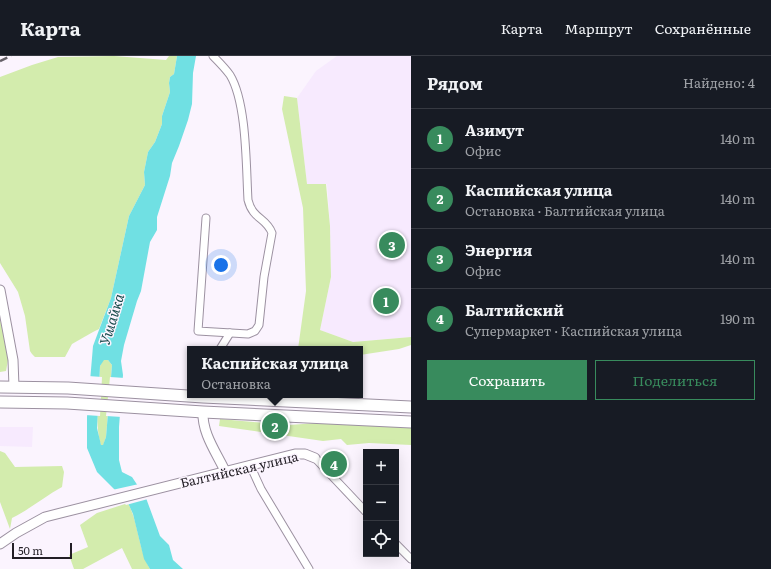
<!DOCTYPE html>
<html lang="ru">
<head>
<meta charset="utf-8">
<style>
  body { margin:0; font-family:Literata,serif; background:#242831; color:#f1f3f6 }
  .controls { position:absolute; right:12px; bottom:12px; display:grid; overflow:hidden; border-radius:0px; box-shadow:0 4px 16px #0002 }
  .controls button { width:36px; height:36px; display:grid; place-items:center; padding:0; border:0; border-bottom:1px solid #363941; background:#171b24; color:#f1f3f6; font:20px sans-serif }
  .scale { position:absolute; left:12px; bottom:10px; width:60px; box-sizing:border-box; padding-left:4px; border:2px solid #221e25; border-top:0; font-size:11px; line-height:14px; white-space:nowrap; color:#221e25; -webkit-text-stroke:3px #fbf4fe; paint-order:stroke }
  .you { position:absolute; left:221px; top:209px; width:14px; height:14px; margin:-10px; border:3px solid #fff; border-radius:50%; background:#1a73e8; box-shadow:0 0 0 6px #1a73e833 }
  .badge { display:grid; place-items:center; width:26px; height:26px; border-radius:50%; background:#388b5d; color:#fff; font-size:13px; font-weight:700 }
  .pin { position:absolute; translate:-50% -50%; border:2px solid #fff; box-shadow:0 1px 4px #0006 }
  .popup { position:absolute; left:187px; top:290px; width:176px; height:52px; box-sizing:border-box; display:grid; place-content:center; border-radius:0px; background:#171b24; filter:drop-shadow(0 1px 3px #0005); font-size:13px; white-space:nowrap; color:#9ea1a6 }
  .popup b { font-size:15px; color:#f1f3f6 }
  .popup::after { content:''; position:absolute; left:50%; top:100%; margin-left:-8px; border:8px solid transparent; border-top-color:#171b24 }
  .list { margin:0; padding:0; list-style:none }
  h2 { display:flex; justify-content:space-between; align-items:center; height:52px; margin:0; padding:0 16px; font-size:17px }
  h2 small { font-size:13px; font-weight:400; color:#9ea1a6 }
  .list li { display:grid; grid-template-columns:26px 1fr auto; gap:12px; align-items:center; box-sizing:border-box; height:60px; padding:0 16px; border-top:1px solid #363941 }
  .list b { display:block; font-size:15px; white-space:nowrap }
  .list p { margin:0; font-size:13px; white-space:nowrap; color:#9ea1a6 }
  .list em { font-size:13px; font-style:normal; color:#9ea1a6 }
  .actions { display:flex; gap:8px; padding:12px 16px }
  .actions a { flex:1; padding:9px 0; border:1px solid #388b5d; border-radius:0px; text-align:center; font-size:14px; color:#388b5d }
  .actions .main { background:#388b5d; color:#fff }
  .icon { flex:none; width:22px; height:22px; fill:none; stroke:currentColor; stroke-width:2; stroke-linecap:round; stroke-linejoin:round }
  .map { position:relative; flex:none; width:411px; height:513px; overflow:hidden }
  header { display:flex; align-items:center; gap:24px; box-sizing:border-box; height:56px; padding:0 20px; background:#171b24; border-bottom:1px solid #363941 }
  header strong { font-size:19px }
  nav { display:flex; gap:22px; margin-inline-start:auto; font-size:14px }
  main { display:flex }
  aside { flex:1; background:#171b24 }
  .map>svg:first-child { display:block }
  .built { fill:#f7eafe }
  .green { fill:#d3ecad }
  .water { fill:#70e0e3; fill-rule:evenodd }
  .pier { fill:#fbf4fe }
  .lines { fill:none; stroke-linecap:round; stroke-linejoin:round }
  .street-casing { stroke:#9c91a1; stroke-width:9 }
  .secondary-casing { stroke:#9c91a1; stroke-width:11 }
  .primary-casing { stroke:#9c91a1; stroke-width:13 }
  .street { stroke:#fff; stroke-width:7 }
  .secondary { stroke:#fff; stroke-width:9 }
  .primary { stroke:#fff; stroke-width:11 }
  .rail { stroke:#645f67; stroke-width:2.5; stroke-dasharray:8 4; stroke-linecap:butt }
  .labels { text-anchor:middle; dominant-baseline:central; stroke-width:3; stroke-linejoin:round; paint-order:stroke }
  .street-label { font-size:13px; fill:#221e25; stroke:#fbf4fe }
  .water-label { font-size:14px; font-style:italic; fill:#184b4c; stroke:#fbf4fe }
</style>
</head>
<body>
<header>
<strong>Карта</strong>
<nav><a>Карта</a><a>Маршрут</a><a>Сохранённые</a></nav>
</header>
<main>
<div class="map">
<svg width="411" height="513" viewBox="0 0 411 513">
  <rect width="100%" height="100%" fill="#fbf4fe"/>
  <g class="built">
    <polygon points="337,0 411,0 411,281 353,286 320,274 331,221 330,170 327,128 307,129 297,42 316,15"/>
    <polygon points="0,371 33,371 32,391 0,390"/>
  </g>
  <g class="green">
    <polygon points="114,0 166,4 169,0 177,0 174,18 170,21 169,27 170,36 162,60 162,68 155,86 148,96 144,116 145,129 129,160 111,242 99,273 93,276 72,288 65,301 35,301 32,298 30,295 25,260 18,236 0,207 0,21 32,9 58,1"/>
    <polygon points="284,40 297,42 307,128 326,128 330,170 331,221 320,274 353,286 411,281 411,289 399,293 360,299 360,293 298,293 306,235 303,152 282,53"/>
    <polygon points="0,263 9,299 6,315 0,316"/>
    <path d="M103 304H108L112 309 106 381 103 390 101 389C94 367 99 333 100 310Z"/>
    <polygon points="220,363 289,369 331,366 411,370 411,389 369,387 347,389 341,383 323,385 219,370"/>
    <path d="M0 395 5 397 15 411 62 410 64 416 62 431C44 441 30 453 12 462L10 473 0 446Z"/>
    <path d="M128 447C139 468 138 493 150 513H132L122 492 83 513H74L69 499 88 491 80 469 97 457Z"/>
  </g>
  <path class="water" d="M177 0H196L193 17 192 48 188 64 179 90 172 107 170 120 157 161V174L150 186 141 235 137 245 124 289 121 305 123 319 119 371V404L122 416 132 421 146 442 160 480 169 489 173 504 183 513H150L144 503 133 458 128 447 97 416 87 392V361L93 290 111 242 129 160 145 129 144 116 148 96 155 86 162 68V60L170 36 169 27 170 21 174 18ZM104 304H108L112 309 106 381 103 389H101L97 372 100 310Z"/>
  <g class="pier">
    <polygon points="88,320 102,321 100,360 85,359"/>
    <polygon points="110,321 125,322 122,361 106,360"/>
    <polygon points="139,428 148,443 126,449 112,434"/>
  </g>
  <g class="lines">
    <defs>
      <g id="street">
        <path d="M206 162 198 275 248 278 255 275 259 269 264 221 272 177C266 161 253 164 248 144 246 111 247 47 230 19 225 12 219 6 213 0"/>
        <polyline points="220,293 230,277"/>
        <polyline points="315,402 366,456"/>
        <polyline points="250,409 261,433 309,513"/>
        <polyline points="396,488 411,503"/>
      </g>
      <g id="secondary">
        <polyline points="0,234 13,304 14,331"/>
        <path d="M203 356C202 377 216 396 225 415"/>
        <polyline points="0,488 16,477 45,461 295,398 305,398 315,402"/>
      </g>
      <g id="primary">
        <polyline points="0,331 68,332 203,341 411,351"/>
        <polyline points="0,346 67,347 203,356 411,366"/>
      </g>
    </defs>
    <use href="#street" class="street-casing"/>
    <use href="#secondary" class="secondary-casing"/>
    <use href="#primary" class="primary-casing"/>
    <use href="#street" class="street"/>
    <use href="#secondary" class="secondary"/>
    <use href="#primary" class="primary"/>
    <polyline class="rail" points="0,5 11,0"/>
  </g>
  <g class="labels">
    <g class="street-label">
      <text transform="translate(239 413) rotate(-13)">Балтийская улица</text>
    </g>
    <g class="water-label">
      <text transform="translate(111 263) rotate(-73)">Ушайка</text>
    </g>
  </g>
</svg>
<div class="controls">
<button>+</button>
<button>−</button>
<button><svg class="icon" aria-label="locate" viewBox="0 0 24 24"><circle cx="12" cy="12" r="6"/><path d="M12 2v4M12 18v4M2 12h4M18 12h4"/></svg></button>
</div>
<div class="scale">50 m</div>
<div class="you"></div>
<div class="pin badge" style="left:386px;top:245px">1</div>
<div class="pin badge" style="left:275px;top:370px">2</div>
<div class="popup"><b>Каспийская улица</b>Остановка</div>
<div class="pin badge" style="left:392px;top:189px">3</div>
<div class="pin badge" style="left:334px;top:408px">4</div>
</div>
<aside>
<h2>Рядом<small>Найдено: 4</small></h2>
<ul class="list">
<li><span class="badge">1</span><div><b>Азимут</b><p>Офис</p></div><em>140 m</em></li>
<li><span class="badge">2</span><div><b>Каспийская улица</b><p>Остановка · Балтийская улица</p></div><em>140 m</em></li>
<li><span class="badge">3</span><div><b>Энергия</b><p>Офис</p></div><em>140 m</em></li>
<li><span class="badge">4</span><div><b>Балтийский</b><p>Супермаркет · Каспийская улица</p></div><em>190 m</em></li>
</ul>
<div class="actions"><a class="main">Сохранить</a><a>Поделиться</a></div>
</aside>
</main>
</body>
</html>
